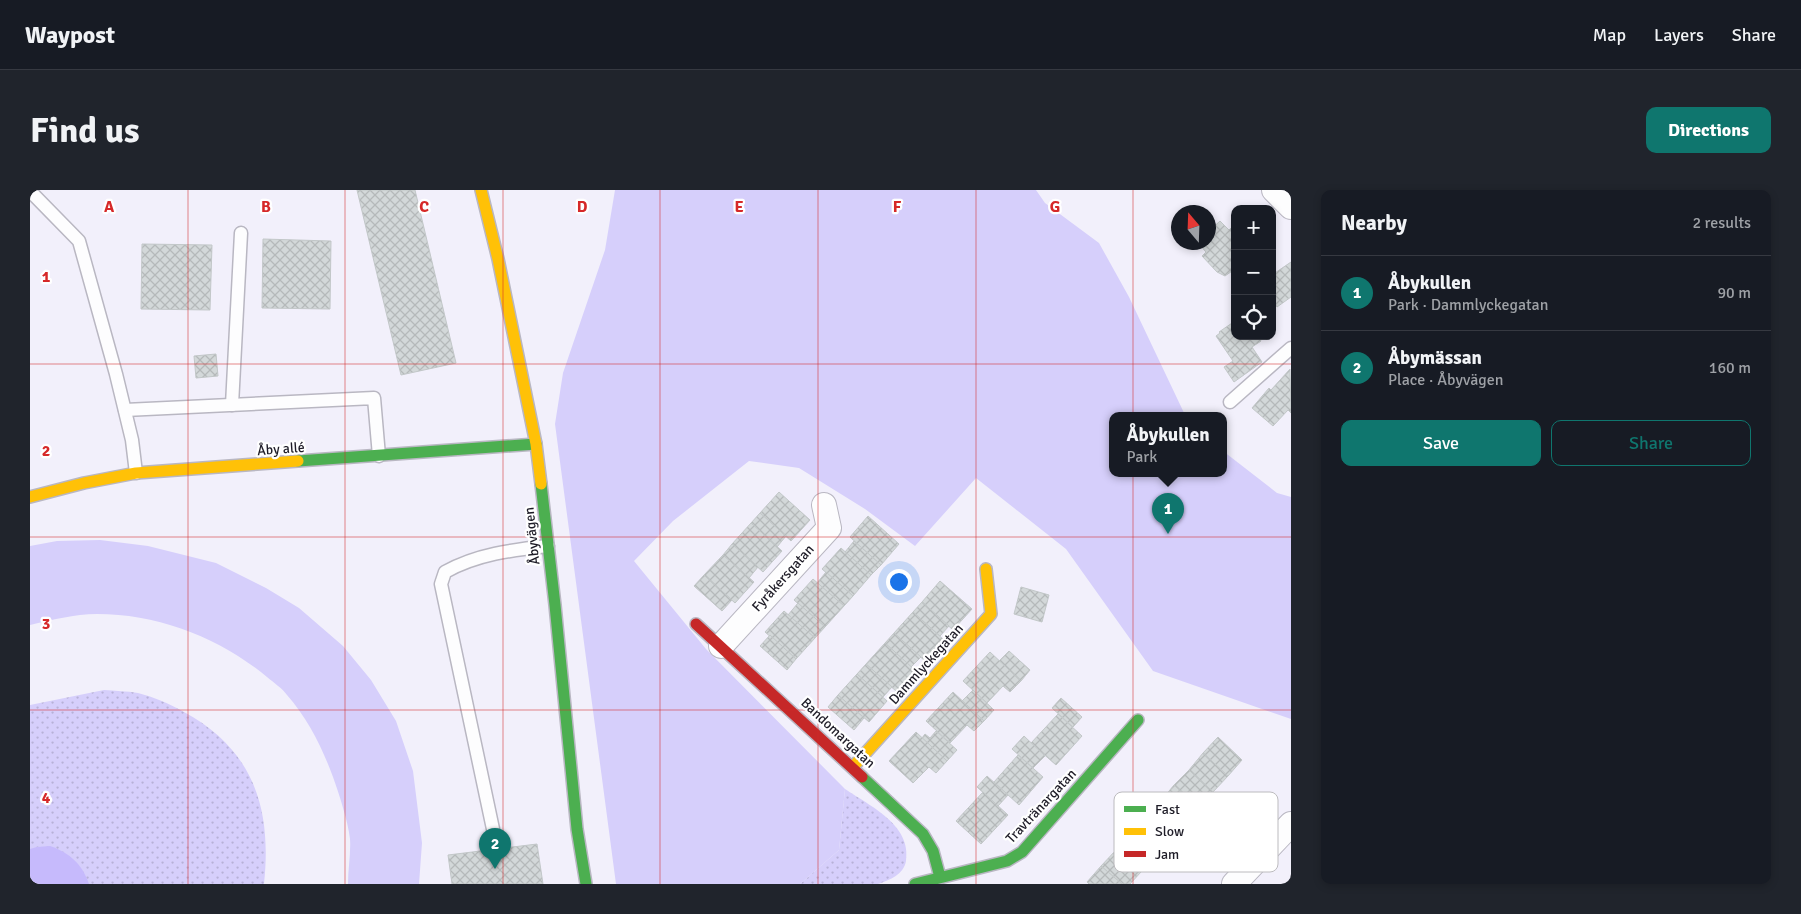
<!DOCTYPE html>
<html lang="en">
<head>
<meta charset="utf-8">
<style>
  body { margin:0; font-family:Signika,sans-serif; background:#20242c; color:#f1f3f6 }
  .controls { position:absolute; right:15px; top:15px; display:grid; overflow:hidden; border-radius:10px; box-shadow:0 2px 8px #0003 }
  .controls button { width:45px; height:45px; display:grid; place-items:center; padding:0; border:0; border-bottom:1px solid #363941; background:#171b24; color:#f1f3f6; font:25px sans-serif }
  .compass { position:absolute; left:1141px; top:15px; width:45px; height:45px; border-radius:50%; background:#171b24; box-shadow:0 2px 8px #0003; rotate:341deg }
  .you { position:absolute; left:868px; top:391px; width:18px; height:18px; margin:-12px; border:4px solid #fff; border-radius:50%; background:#1a73e8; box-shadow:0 0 0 8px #1a73e833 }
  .badge { display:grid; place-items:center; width:32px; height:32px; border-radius:50%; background:#0f766e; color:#fff; font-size:16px; font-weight:700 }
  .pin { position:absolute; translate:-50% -41px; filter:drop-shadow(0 1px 2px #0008) }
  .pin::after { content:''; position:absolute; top:26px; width:18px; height:15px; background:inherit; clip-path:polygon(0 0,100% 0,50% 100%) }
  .popup { position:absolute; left:1079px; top:222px; width:118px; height:65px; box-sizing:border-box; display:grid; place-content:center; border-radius:10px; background:#171b24; filter:drop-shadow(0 1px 4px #0005); font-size:16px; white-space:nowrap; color:#9ea1a6 }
  .popup b { font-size:19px; color:#f1f3f6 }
  .popup::after { content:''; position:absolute; left:50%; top:100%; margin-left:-10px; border:10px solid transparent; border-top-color:#171b24 }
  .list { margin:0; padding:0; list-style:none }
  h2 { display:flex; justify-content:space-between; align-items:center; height:65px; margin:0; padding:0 20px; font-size:21px }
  h2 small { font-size:16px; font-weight:400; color:#9ea1a6 }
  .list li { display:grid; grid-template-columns:32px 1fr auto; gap:15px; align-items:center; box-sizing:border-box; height:75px; padding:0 20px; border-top:1px solid #363941 }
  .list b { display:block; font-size:19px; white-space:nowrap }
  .list p { margin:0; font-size:16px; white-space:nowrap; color:#9ea1a6 }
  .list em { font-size:16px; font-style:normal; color:#9ea1a6 }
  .actions { display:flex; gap:10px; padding:15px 20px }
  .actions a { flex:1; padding:11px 0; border:1px solid #0f766e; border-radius:10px; text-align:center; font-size:18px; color:#0f766e }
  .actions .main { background:#0f766e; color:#fff }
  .icon { flex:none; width:28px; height:28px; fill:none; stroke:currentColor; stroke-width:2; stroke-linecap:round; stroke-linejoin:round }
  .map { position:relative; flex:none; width:1261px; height:694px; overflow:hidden; border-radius:10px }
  header { display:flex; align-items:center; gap:30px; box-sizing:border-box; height:70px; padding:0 25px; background:#171b24; border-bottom:1px solid #363941 }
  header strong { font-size:24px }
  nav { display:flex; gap:28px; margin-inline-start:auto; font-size:18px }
  .intro { display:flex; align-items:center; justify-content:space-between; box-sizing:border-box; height:120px; padding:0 30px }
  h1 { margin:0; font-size:35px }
  .button { padding:12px 22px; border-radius:10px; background:#0f766e; color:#fff; font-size:18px; font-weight:700 }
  main { display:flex; gap:30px; padding:0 30px }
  aside { flex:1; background:#171b24; border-radius:10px; box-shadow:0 2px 8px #0003 }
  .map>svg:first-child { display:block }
  .grass { fill:url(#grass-dots) }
  .park { fill:#d6cffb }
  .water { fill:#c6bafc }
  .building { fill:url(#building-cross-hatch); stroke:#c2c7c8 }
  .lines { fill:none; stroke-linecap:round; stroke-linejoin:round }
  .lane-casing { stroke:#b9b7c2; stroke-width:15 }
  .street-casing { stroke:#b9b7c2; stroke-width:26 }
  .fast-casing { stroke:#b9b7c2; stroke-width:14 }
  .slow-casing { stroke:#b9b7c2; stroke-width:14 }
  .jam-casing { stroke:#b9b7c2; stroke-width:14 }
  .lane { stroke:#fdfdfe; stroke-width:12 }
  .street { stroke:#fdfdfe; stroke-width:24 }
  .fast { stroke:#4caf50; stroke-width:11 }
  .slow { stroke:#ffc107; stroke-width:11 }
  .jam { stroke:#c62828; stroke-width:11 }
  .grid { fill:none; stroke:#d62828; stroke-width:1; stroke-opacity:0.55 }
  .labels { text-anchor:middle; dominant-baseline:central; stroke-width:4.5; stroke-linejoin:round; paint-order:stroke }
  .street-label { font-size:14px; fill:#1e1c27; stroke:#fff }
  .key { fill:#fff; stroke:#bcbbbe; stroke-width:1 }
  .key-label { font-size:14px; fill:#1e1c27 }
  .grid-label { font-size:16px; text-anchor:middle; font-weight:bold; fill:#d62828; stroke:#fff; stroke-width:4.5; stroke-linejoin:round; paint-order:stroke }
</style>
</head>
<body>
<header>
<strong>Waypost</strong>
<nav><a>Map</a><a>Layers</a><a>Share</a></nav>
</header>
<div class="intro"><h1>Find us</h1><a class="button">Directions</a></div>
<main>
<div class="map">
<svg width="1261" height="694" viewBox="0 0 1261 694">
  <defs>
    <pattern id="grass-dots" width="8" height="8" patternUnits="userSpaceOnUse" patternTransform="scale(1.25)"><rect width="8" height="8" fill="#d6cffb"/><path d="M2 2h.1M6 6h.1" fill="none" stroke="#b7b1d7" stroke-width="1.8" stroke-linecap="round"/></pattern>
    <pattern id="building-cross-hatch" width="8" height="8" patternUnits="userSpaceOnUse" patternTransform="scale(1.25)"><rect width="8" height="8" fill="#d3d8d9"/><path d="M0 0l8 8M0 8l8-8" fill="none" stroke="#b5b9ba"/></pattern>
  </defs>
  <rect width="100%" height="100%" fill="#f2f0fb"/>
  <g class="grass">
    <path d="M74 500C85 501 97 501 108 503 124 507 140 514 154 522 224 560 242 619 234 694H0V515Z"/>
    <path d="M815 599C840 616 882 635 876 671 874 684 860 690 848 694H770L809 660Z"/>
  </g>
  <g class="park">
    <polygon points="585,0 1006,0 1015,13 1069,53 1099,107 1155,225 1083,225 1083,283 1193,283 1193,261 1247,303 1261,307 1261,529 1123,481 1036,359 946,288 885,356 835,319 769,278 719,271 643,331 604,371 676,459 815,599 809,660 770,694 586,694 525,234 533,183 575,60"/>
    <path d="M70 350 118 356 186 373 236 398 269 418 313 456 341 490 366 531 383 581 392 653 389 694H318C318 679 321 663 320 649 318 631 309 604 303 587 292 557 278 529 257 505 252 498 244 493 237 487 190 448 129 424 67 424 44 424 22 430 0 435V356L27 351Z"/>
  </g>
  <path class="water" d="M20 656C40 663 52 674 59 694H0V659L7 657Z"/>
  <g class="building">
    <polygon points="327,0 385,0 426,173 371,185"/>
    <polygon points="1190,31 1199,40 1203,36 1205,37 1205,79 1195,86 1187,82 1172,66 1176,62 1168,53 1178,52 1178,42"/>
    <polygon points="233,49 301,51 300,119 232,118"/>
    <polygon points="112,54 182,55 180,120 111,119"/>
    <polygon points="1261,72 1261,107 1247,117 1242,110 1242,85"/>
    <polygon points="1205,131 1205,146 1228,146 1231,151 1222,157 1232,172 1204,192 1194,177 1203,171 1186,146 1190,143 1189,142"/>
    <polygon points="186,164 188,186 166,188 164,166"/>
    <polygon points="1260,179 1261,223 1258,220 1243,236 1222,218 1239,198 1241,200"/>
    <polygon points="749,302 780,330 761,351 730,323"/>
    <polygon points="730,323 756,346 747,357 721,333"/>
    <polygon points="838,326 869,354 851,375 820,347"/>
    <polygon points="721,333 752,361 733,382 702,354"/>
    <polygon points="824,351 851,375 841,385 815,362"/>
    <polygon points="702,354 728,377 719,388 693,365"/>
    <polygon points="811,358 841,385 823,406 792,379"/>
    <polygon points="693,365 724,392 705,413 674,385"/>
    <polygon points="796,382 823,406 814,416 787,393"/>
    <polygon points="674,385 702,410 692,421 664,396"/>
    <polygon points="783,389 814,416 795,437 764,410"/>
    <polygon points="910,391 942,419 923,440 892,412"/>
    <polygon points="991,397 1019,405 1012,432 984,424"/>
    <polygon points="892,412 919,436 910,446 883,422"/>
    <polygon points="768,413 795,437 785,448 758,425"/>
    <polygon points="754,421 785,448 766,469 735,442"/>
    <polygon points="883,422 914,450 895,471 864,443"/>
    <polygon points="864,443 891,467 881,477 855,453"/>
    <polygon points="740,445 766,469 757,480 730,456"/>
    <polygon points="855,453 886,481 867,502 836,474"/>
    <polygon points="979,461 1000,480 991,491 969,471"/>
    <polygon points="960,462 991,491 980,502 973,496 957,513 933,491"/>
    <polygon points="836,474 862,497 853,507 827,484"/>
    <polygon points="827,484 857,511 839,532 808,505"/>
    <polygon points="943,500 964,520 954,531 932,511"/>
    <polygon points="923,502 954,531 944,541 937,535 920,553 896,531"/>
    <polygon points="808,505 834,528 824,540 798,517"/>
    <polygon points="1031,508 1052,527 1043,537 1022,518"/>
    <polygon points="1028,524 1052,546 1026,575 1001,553"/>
    <polygon points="906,541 927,560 917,571 892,548 895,544 900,548"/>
    <polygon points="886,542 917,571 906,583 899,577 883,593 859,571"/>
    <polygon points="994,546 1015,566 1003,578 982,559"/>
    <polygon points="1188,547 1212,570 1198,586 1173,563"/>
    <polygon points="1173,563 1198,586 1183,602 1159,580"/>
    <polygon points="988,565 1013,587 989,615 964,592"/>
    <polygon points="1159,580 1183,602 1169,618 1144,595"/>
    <polygon points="957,586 978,605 968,616 947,597"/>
    <polygon points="1144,595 1169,618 1154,634 1130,612"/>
    <polygon points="953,602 978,625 951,654 926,631"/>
    <polygon points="1130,612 1163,642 1155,650 1146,643 1140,650 1115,628"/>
    <polygon points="1115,628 1140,650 1125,666 1100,643"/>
    <polygon points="1100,643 1125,666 1111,682 1086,660"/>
    <polygon points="507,654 513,694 422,694 418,665"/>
    <polygon points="1086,660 1111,682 1100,694 1092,694 1071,676"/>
    <polygon points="1071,676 1092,694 1059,694 1057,692"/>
  </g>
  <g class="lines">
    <defs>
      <g id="lane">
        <polyline points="1,2 49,51 86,184 102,250 106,283"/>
        <polyline points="1200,212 1261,158"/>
        <polyline points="202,215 211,43"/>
        <polyline points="95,220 344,208 349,266"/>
        <path d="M463 639 411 394 415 382C447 364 482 360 518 356"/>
      </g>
      <g id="street">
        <polyline points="1244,0 1261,17"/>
        <polyline points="691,456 799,338 794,315"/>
        <polyline points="1204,694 1261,634"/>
      </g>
      <g id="fast">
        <polyline points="268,271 506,254"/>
        <polyline points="511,294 525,415 547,639 556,694"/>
        <polyline points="832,587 893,644 903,661 910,687"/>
        <polyline points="885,694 977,671 992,662 1108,530"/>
      </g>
      <g id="slow">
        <polyline points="451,0 468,69 506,254 511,294"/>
        <polyline points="0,307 54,293 106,283 268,271"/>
        <polyline points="823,577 961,424 956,379"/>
      </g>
      <polyline id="jam" points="666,434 832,587"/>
    </defs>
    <use href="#lane" class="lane-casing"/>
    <use href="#street" class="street-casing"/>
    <use href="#fast" class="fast-casing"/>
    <use href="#slow" class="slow-casing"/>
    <use href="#jam" class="jam-casing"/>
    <use href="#lane" class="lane"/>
    <use href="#street" class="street"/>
    <use href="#fast" class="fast"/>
    <use href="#slow" class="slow"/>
    <use href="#jam" class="jam"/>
  </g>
  <path class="grid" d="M158 0V694M315 0V694M473 0V694M630 0V694M788 0V694M946 0V694M1103 0V694M0 174H1261M0 347H1261M0 520H1261"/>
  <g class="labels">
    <g class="street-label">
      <text transform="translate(251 259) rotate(-4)">Åby allé</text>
      <text transform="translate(502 346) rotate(-96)">Åbyvägen</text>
      <text transform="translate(753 388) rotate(-48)">Fyråkersgatan</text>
      <text transform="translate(896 474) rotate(-48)">Dammlyckegatan</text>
      <text transform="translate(808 543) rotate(43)">Bandomargatan</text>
      <text transform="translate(1011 616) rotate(-47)">Travtränargatan</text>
    </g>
  </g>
  <rect x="1084" y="602" width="164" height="80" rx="8" class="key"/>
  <rect x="1094" y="616" width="22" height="6" fill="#4caf50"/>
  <rect x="1094" y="638" width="22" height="7" fill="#ffc107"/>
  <rect x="1094" y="661" width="22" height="6" fill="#c62828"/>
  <g class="key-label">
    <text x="1125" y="624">Fast</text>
    <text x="1125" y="646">Slow</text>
    <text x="1125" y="669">Jam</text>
  </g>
  <g class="grid-label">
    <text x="79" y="22">A</text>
    <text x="236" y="22">B</text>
    <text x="394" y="22">C</text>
    <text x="552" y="22">D</text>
    <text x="709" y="22">E</text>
    <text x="867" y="22">F</text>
    <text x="1025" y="22">G</text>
    <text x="16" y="92">1</text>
    <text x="16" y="266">2</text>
    <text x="16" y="439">3</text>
    <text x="16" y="613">4</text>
  </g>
</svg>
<div class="controls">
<button>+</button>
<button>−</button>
<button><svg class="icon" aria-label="locate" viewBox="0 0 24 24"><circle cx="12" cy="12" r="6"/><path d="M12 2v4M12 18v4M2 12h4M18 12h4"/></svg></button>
</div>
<svg class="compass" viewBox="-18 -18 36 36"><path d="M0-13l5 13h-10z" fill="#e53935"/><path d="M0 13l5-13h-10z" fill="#9ea1a6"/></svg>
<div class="you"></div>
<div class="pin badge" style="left:1138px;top:344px">1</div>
<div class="popup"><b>Åbykullen</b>Park</div>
<div class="pin badge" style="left:465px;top:679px">2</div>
</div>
<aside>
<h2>Nearby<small>2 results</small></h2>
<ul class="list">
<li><span class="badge">1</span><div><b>Åbykullen</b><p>Park · Dammlyckegatan</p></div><em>90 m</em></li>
<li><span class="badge">2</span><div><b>Åbymässan</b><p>Place · Åbyvägen</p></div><em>160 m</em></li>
</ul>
<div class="actions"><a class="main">Save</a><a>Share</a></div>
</aside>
</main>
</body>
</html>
